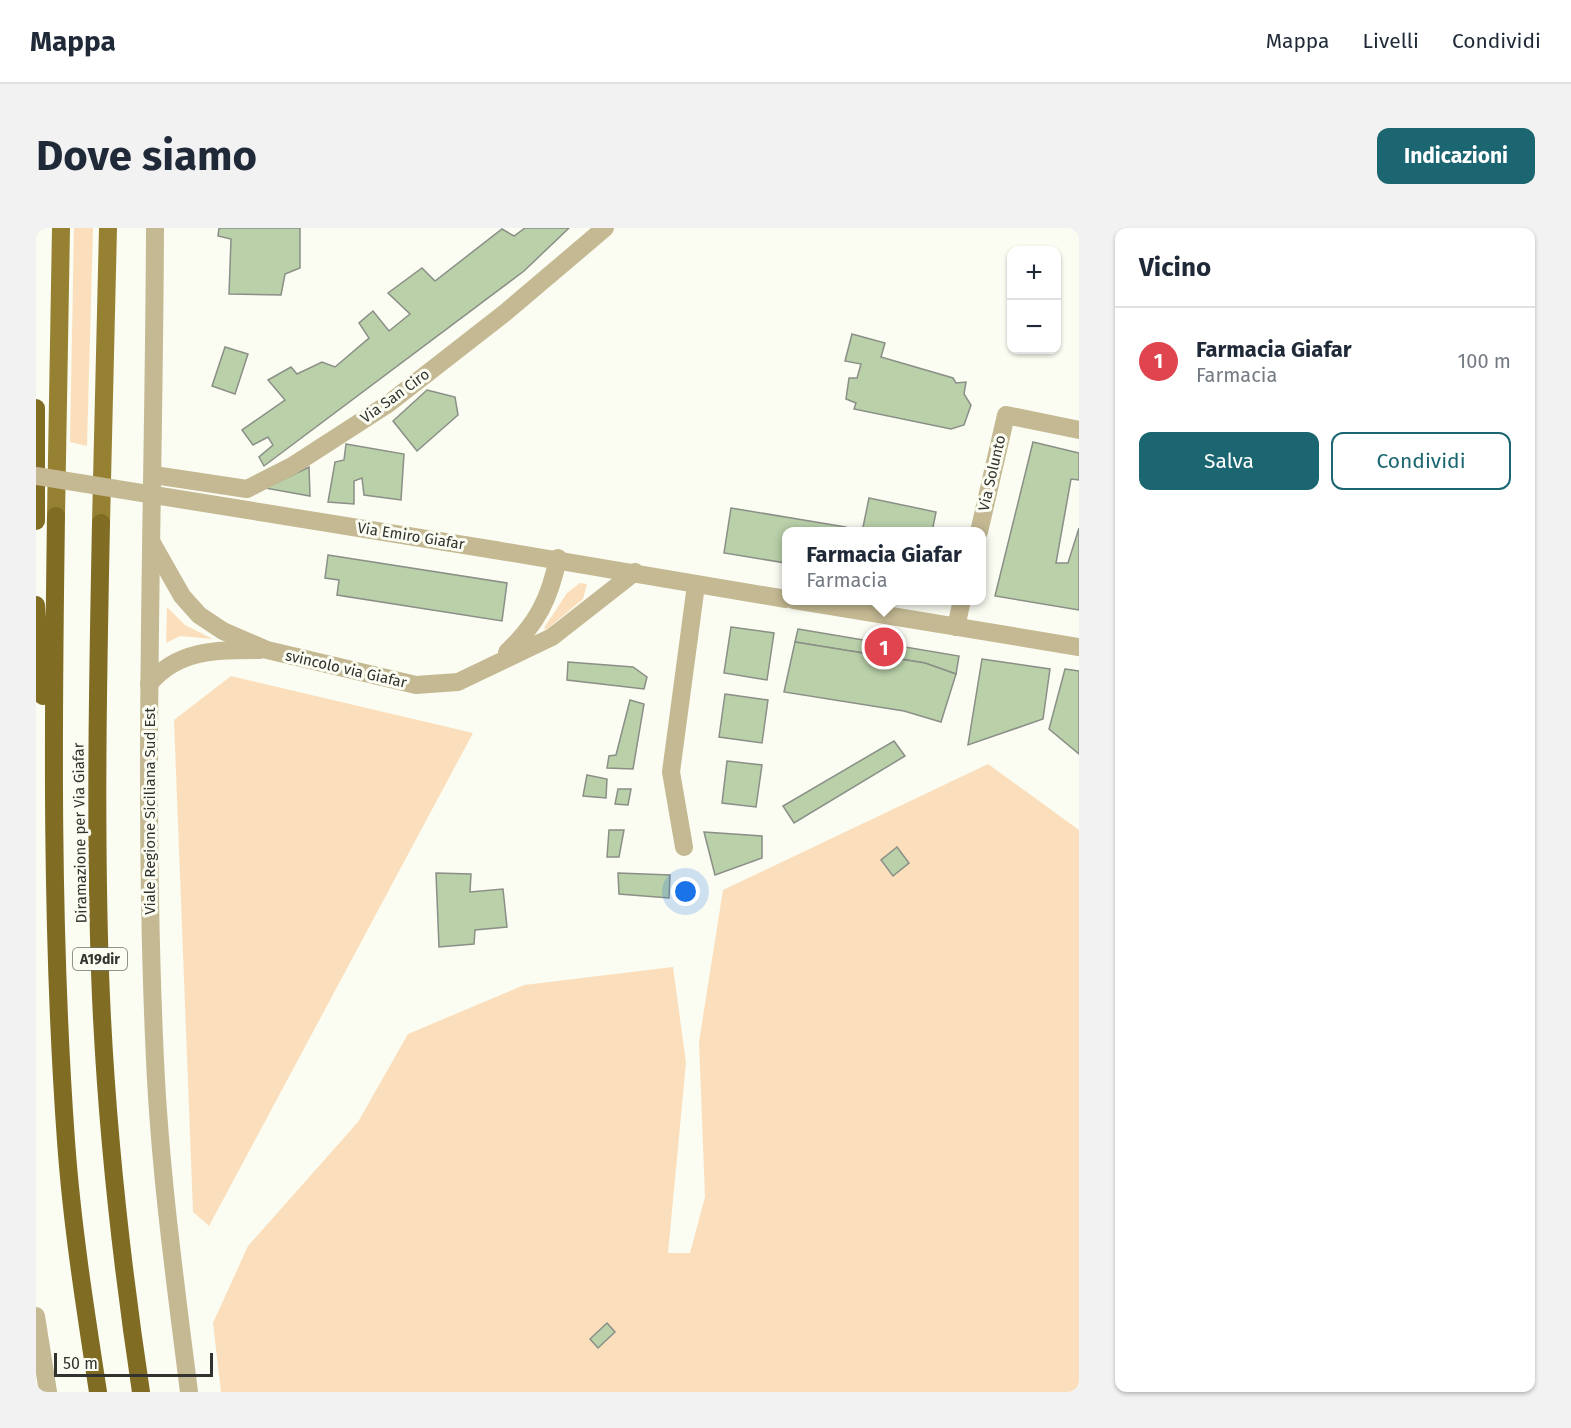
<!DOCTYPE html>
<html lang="it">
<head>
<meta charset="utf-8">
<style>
  body { margin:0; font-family:"Fira Sans",sans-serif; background:#f2f2f3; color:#1f2937 }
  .controls { position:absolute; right:18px; top:18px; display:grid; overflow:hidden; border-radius:12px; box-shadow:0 2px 4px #0004 }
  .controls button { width:54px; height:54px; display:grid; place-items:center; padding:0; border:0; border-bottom:2px solid #e0e1e3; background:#fff; color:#1f2937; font:30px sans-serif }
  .scale { position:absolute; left:18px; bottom:15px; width:159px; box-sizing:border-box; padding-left:6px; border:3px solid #32332f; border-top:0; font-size:16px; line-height:21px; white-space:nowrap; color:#32332f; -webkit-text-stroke:4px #fbfcf2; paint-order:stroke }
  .you { position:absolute; left:650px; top:664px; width:21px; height:21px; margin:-15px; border:4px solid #fff; border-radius:50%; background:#1a73e8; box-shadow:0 0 0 9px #1a73e833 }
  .badge { display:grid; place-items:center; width:39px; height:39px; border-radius:50%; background:#1b6671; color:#fff; font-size:20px; font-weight:700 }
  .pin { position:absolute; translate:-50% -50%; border:3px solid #fff; box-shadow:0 2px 6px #0006 }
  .popup { position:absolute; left:746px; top:299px; width:204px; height:78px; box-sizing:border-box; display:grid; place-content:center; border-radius:12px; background:#fff; filter:drop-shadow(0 2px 4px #0005); font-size:20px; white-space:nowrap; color:#747a83 }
  .popup b { font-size:22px; color:#1f2937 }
  .popup::after { content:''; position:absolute; left:50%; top:100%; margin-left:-12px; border:12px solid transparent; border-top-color:#fff }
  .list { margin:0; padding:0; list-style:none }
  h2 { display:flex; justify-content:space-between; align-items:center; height:78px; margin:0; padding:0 24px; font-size:26px }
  h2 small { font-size:20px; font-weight:400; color:#747a83 }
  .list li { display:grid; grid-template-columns:39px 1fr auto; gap:18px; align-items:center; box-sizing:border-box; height:108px; padding:0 24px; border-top:2px solid #e0e1e3 }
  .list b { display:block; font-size:22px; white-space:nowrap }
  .list p { margin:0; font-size:20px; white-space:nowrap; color:#747a83 }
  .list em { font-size:20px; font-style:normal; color:#747a83 }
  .actions { display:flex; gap:12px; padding:18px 24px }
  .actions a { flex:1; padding:14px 0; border:2px solid #1b6671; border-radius:12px; text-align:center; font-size:21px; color:#1b6671 }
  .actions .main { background:#1b6671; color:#fff }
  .map { position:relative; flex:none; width:1043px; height:1164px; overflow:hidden; border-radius:12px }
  header { display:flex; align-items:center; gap:36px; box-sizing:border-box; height:84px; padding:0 30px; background:#fff; border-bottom:2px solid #e0e1e3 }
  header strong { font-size:28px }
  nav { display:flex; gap:33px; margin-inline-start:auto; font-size:21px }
  .intro { display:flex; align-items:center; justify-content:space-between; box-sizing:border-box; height:144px; padding:0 36px }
  h1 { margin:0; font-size:42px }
  .button { padding:15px 27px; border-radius:12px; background:#1b6671; color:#fff; font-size:21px; font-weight:700 }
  main { display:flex; gap:36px; padding:0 36px }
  aside { flex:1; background:#fff; border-radius:12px; box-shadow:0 2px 4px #0004 }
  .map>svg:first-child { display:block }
  .green { fill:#fbdfbc }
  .building { fill:#b9d0a9; stroke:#8a8f87; stroke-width:1.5 }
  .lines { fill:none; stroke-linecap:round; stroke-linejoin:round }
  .minor { stroke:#c4b993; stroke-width:18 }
  .tertiary { stroke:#c4b993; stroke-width:18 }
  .primary { stroke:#968032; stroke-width:18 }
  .motorway { stroke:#806c23; stroke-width:18 }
  .tertiary-bridge { stroke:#c4b993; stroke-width:18 }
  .labels { text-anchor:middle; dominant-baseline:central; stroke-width:6; stroke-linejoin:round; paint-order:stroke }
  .shield { fill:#fbfcf2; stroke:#6e6f6a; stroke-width:1.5 }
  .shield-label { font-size:14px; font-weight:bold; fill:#32332f }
  .street-label { font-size:15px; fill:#32332f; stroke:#fbfcf2 }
</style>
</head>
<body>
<header>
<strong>Mappa</strong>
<nav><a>Mappa</a><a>Livelli</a><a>Condividi</a></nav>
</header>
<div class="intro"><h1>Dove siamo</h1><a class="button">Indicazioni</a></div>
<main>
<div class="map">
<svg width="1043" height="1164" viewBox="0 0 1043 1164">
  <rect width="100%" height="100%" fill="#fbfcf2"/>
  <g class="green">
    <polygon points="38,0 57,0 51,218 34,214"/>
    <polygon points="544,355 551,356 547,371 510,402 508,400 531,365"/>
    <polygon points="131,379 149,397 177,411 144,408 130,415"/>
    <polygon points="195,448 437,505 173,998 157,984 138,492"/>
    <polygon points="952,536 1043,602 1043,1164 185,1164 177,1095 212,1018 322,894 372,806 488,757 637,739 650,835 632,1025 654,1025 669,969 663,814 687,662"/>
  </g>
  <g class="building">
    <polygon points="183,0 264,0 264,40 249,46 245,67 193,66 195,11 182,8"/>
    <polygon points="489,0 533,0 488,43 228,238 223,229 237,217 232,209 217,217 206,202 249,172 232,152 255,139 261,146 286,134 299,139 333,110 323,95 337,83 353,103 374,86 352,65 386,40 399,53 466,1 478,8"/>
    <polygon points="816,106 849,115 845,129 917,150 920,155 930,154 928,166 935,177 928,197 915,201 818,181 820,175 810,171 813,150 821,150 825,136 809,133"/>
    <polygon points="189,119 212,126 199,166 176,158"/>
    <polygon points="391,162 419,169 422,187 381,223 357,193"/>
    <polygon points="997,214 1043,225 1043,252 1035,251 1020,335 1032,335 1043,300 1043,382 959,368"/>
    <polygon points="310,216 368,226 365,272 328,267 326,250 318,253 318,276 292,274 299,234 308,232"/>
    <polygon points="273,239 274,268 229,260 265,243"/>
    <polygon points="833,270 900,284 896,304 826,304"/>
    <polygon points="695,280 810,299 809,304 750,304 750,335 688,325"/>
    <polygon points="292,327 471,355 466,393 301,367 303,352 289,350"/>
    <polygon points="695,399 738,405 731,452 688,445"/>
    <polygon points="762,401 923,428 920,446 889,435 759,414"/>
    <polygon points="759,414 889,435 920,446 905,494 868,483 748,464"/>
    <polygon points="946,431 1014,441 1007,491 932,517"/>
    <polygon points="532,434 597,439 611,449 608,461 531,452"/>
    <polygon points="1029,441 1043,443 1043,526 1013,501"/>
    <polygon points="689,466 732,472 726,515 683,509"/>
    <polygon points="594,472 608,476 597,541 571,540 573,528 580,527"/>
    <polygon points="858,513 869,528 758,595 747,578"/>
    <polygon points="691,533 726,537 720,579 686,575"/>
    <polygon points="551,547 571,551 570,570 547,568"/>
    <polygon points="582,561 595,561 592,577 579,576"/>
    <polygon points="573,602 588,602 583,629 571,629"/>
    <polygon points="668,604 726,608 726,630 679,647"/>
    <polygon points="861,619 873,635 857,648 845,632"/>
    <polygon points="400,645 435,646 434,664 467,661 471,699 439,702 438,716 403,719"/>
    <polygon points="582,645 634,647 633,670 583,666"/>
    <polygon points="571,1095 579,1104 562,1120 554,1111"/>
  </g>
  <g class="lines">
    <g class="minor">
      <polyline points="118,247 211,261 256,238 352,176 470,84 569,0"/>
      <polyline points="943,304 970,187 1043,202"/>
      <polyline points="920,399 926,372"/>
      <polyline points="648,619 635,544 660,357"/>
    </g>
    <g class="tertiary">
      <path d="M119 0C118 277 106 555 119 832 124 943 139 1053 153 1164"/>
      <polyline points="116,315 146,368 163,387 187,403 231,422 380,457 422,454 516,409 599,344"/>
      <polyline points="459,322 750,371"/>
      <polyline points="758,372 1043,419"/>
      <path d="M471 424C501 396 514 370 522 330"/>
      <path d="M113 456C142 421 181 422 224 422"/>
      <polyline points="0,1088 12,1164"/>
    </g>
    <g class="primary">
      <polyline points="20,288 25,0"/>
      <polyline points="65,295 72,0"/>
    </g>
    <g class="motorway">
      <polyline points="0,180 0,293"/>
      <path d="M20 288C17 497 15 705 30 913 36 997 49 1080 62 1164"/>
      <path d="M65 295C62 445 59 595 64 744 69 885 84 1025 105 1164"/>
      <polyline points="0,377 7,468"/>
    </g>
    <polyline class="tertiary-bridge" points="0,248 459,322"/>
  </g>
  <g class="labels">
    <rect class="shield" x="37" y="720" width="54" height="22" rx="4.5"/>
    <g class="shield-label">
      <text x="64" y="731">A19dir</text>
    </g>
    <g class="street-label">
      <text transform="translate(359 168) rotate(-36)">Via San Ciro</text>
      <text transform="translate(956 245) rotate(-77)">Via Solunto</text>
      <text transform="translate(375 308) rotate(9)">Via Emiro Giafar</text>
      <text transform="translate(310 441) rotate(13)">svincolo via Giafar</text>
      <text transform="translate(114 583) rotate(-90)">Viale Regione Siciliana Sud Est</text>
      <text transform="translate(44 605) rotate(-91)">Diramazione per Via Giafar</text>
    </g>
  </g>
</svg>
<div class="controls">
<button>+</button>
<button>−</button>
</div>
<div class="scale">50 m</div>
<div class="you"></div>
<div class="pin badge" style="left:848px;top:419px;background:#e0444e">1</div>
<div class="popup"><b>Farmacia Giafar</b>Farmacia</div>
</div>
<aside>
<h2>Vicino<small></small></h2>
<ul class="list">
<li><span class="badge" style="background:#e0444e">1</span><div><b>Farmacia Giafar</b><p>Farmacia</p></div><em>100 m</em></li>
</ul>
<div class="actions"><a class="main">Salva</a><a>Condividi</a></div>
</aside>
</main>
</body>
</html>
